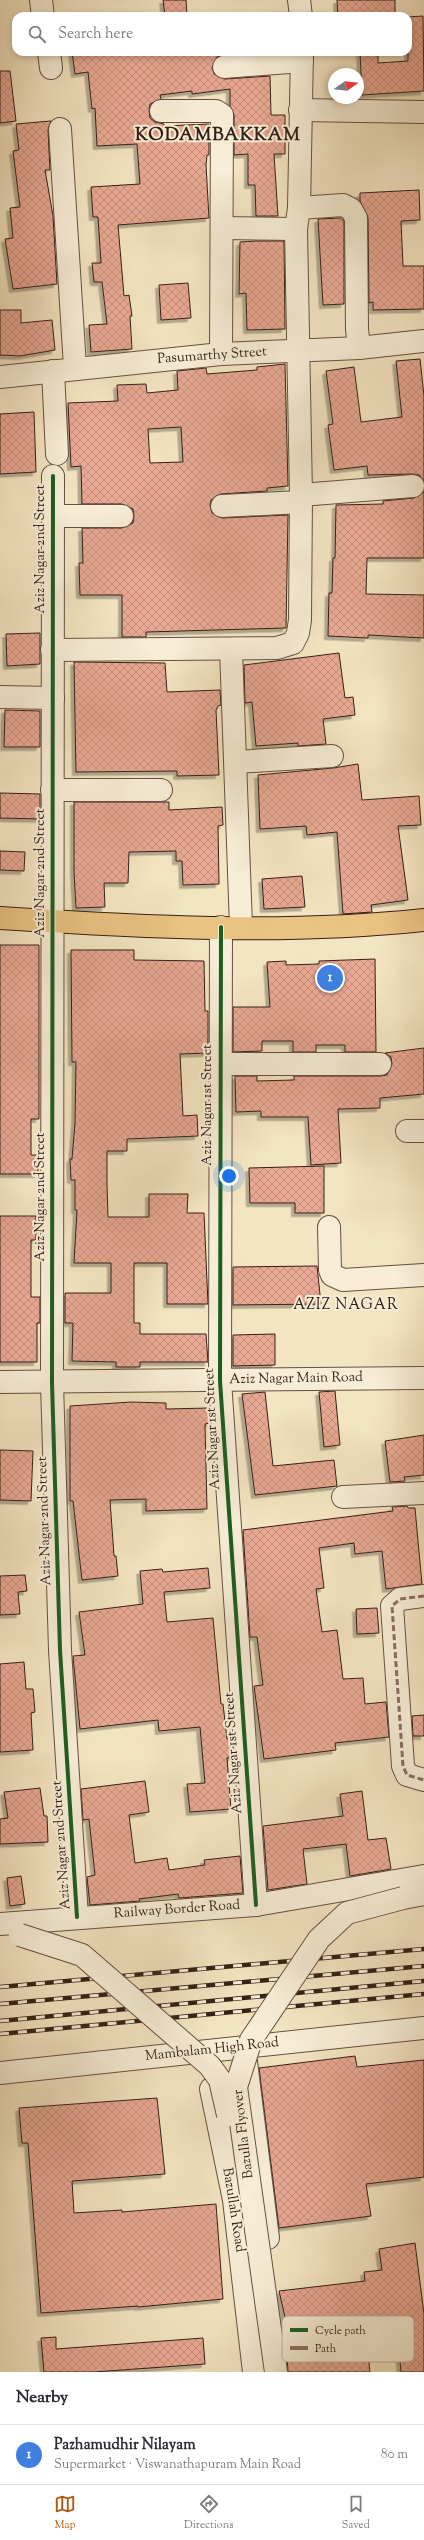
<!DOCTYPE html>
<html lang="en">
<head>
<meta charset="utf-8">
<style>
  body { margin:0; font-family:"Sorts Mill Goudy",serif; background:#f2f2f3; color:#2b2b33 }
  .compass { position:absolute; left:328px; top:68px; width:36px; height:36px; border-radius:50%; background:#fff; box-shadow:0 2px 6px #0003; rotate:76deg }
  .you { position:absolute; left:229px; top:1176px; width:14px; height:14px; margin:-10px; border:3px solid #fff; border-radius:50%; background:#1a73e8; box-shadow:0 0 0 6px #1a73e833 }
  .badge { display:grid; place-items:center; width:26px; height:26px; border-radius:50%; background:#b45309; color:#fff; font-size:13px; font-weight:700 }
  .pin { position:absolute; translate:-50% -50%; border:2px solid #fff; box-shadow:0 1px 4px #0006 }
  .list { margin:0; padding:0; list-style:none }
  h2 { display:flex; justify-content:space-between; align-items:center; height:52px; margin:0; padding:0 16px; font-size:17px }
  h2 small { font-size:13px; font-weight:400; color:#7c7c81 }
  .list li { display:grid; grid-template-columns:26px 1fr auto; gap:12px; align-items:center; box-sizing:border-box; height:60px; padding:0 16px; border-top:1px solid #e1e1e2 }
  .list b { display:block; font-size:15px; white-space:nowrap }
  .list p { margin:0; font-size:13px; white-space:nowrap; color:#7c7c81 }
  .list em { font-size:13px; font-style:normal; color:#7c7c81 }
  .icon { flex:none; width:22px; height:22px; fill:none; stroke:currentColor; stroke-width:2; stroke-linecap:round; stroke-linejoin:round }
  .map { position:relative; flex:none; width:424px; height:2372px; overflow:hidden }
  .search { position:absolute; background:#fff; box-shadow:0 2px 6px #0003; left:12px; right:12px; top:12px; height:44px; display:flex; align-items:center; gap:10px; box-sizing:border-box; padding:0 14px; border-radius:12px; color:#7c7c81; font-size:15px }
  .sheet { height:112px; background:#fff }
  nav { display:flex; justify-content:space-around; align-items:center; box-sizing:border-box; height:56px; border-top:1px solid #e1e1e2; background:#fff; font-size:11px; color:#7c7c81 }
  nav a { display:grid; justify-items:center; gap:2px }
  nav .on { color:#b45309 }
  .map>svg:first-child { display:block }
  .building { fill:url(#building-cross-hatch); stroke:#351f16; fill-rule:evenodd; filter:url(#shadow) }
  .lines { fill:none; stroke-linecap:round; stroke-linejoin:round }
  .minor-casing { stroke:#655041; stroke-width:24 }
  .major-casing { stroke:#351f16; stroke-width:24 }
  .minor { stroke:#f8eed7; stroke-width:22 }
  .major { stroke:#eac281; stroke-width:22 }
  .rail-casing { stroke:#351f16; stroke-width:4.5 }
  .rail { stroke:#f8eed7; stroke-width:3; stroke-dasharray:9; stroke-linecap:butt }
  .minor-bridge-casing { stroke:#655041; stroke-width:24; stroke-linecap:butt }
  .minor-bridge { stroke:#f8eed7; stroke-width:22 }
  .quiet { stroke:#8d6e63; stroke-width:3; stroke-dasharray:6 3; stroke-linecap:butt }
  .cycleway-casing { stroke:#f8eed7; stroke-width:6 }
  .cycleway { stroke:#1b5e20; stroke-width:4 }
  .labels { text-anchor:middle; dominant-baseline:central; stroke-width:4; stroke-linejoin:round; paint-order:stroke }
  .street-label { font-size:14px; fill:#351f16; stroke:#f8eed7 }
  .neighbourhood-label { font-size:15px; letter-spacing:1px; fill:#351f16; stroke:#f8eed7 }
  .district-label { font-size:18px; font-weight:bold; letter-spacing:1px; fill:#351f16; stroke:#f8eed7 }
  .key { fill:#f8eed7; stroke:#beb09d; stroke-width:1 }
  .key-label { font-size:11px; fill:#351f16 }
</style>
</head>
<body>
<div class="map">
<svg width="424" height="2372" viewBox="0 0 424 2372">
  <defs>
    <pattern id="building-cross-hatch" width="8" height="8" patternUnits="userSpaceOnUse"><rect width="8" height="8" fill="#e9a893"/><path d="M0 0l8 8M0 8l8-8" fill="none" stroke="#c8907e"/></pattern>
    <filter id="shadow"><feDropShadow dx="-3.5" dy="3.5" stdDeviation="0" flood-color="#0004"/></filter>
  </defs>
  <rect width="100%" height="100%" fill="#f4e5c2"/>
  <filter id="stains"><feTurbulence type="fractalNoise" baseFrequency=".005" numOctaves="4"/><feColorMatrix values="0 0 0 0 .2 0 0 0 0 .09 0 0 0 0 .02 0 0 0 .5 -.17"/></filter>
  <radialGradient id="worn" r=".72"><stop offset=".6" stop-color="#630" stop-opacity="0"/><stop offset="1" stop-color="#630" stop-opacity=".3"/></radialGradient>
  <g class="building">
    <polygon points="163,0 186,0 187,16 165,16"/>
    <polygon points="337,0 395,0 395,14 338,16"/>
    <polygon points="423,16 424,91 362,95 360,52 378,52 378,63 408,61 408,17"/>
    <polygon points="72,52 239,52 217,57 212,68 214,74 225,79 270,76 271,115 285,115 285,154 274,154 278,216 256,216 255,185 248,185 248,154 234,155 234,115 230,106 230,89 192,94 192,91 160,95 161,99 150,104 149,111 150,118 155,122 164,124 164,126 209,124 209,155 207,155 206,165 209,218 118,225 124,296 129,295 132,316 130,316 132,349 91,352 89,325 107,324 102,282 94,282 92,263 101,263 98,217 93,217 91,187 140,184 137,144 97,146 95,108 92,109 88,72 75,74"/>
    <polygon points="0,71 10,71 16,121 0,123"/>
    <polygon points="51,121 48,130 50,170 45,170 53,216 57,284 13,289 5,239 13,238 10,208 20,207 13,151 19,150 16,124"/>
    <polygon points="419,190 420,220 401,221 403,266 424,266 424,309 373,310 373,302 369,303 368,218 360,201 360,193"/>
    <polygon points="340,218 344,221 344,304 323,305 318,219"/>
    <polygon points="256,241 284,241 285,329 247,330 246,293 239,294 240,242"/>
    <polygon points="188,283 191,318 161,320 159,285"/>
    <polygon points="0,310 21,310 21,323 52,320 55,350 20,356 0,355"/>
    <polygon points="420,359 424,396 424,481 419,475 412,474 368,475 367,466 334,470 328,425 333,424 326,371 354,367 361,422 402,417 396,361"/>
    <path d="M285 364 288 486 267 488V491L221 494 211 500 210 506 212 513 222 518 288 515 286 628 146 632V637H122V595H80L79 563H83L82 528H122L133 523 134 516 133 509 122 504H82L81 466 71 467 68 403 118 401 117 385 146 384 147 393 178 390 177 371 206 368 207 374 257 370V367ZM181 427 183 462 150 463 148 429Z"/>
    <polygon points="34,412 36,472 0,474 0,414"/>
    <polygon points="424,492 424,558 367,558 366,594 424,595 424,638 368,635 368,638 328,636 329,593 332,593 333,558 335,558 336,505 383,504 383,501 414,498"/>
    <polygon points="40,633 40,664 7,666 6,634"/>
    <polygon points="339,653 345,698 353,697 355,715 323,719 326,744 298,746 298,743 256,746 252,702 245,703 244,665"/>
    <polygon points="74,662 165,663 167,692 220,690 221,705 218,706 216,710 219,775 177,776 177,771 76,772"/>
    <polygon points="5,710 40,711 40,747 4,747"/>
    <polygon points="358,764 362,800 419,796 421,825 398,826 408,900 371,905 372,912 343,914 337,832 307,835 306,826 260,829 258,775 333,768"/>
    <polygon points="0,793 40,794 40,819 0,818"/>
    <polygon points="74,802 169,802 169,810 222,807 223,825 218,826 219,884 183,885 182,861 176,861 176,851 129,852 128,883 104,883 105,907 76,908 74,872"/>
    <polygon points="0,851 25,852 24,871 0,870"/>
    <polygon points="302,876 305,907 264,909 262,879"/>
    <polygon points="0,945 39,945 39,1119 31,1119 31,1155 38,1155 38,1174 0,1174"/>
    <polygon points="71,950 134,950 134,960 204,961 205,1011 208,1011 208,1053 180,1054 183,1116 197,1115 198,1136 127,1139 127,1151 107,1151 107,1184 108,1217 149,1217 149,1194 188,1194 187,1213 204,1213 208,1304 167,1304 167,1263 134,1263 134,1323 140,1323 140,1334 206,1334 208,1362 140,1362 140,1367 116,1367 116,1362 72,1361 73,1323 65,1323 65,1293 111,1293 111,1263 74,1263 77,1210 75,1210 75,1180 71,1180 70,1159 72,1159 75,1123 76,1062 72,1062"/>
    <polygon points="375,959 376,1052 345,1052 345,1045 316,1045 316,1052 293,1052 293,1041 262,1041 262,1051 233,1052 233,1007 270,1007 267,962 286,961 286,965 319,964 319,961"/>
    <polygon points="424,1048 424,1094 380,1098 380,1108 338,1109 341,1163 311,1165 308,1117 261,1117 261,1111 236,1112 235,1076 257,1076 257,1081 294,1080 294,1076 380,1076 387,1075 392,1064 391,1057 385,1053"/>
    <polygon points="324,1166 324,1213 295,1213 295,1203 250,1203 249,1168"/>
    <polygon points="0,1216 36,1216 36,1240 31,1240 31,1297 40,1297 40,1323 37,1323 37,1362 0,1362"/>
    <polygon points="317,1266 321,1304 233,1305 233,1267"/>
    <polygon points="275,1334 275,1365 233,1366 233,1335"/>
    <polygon points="335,1391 340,1445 324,1447 319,1392"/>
    <polygon points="265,1392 273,1466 334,1460 337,1486 255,1495 242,1394"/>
    <polygon points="131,1402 166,1403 166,1409 209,1408 210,1423 205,1424 207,1509 146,1511 146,1499 110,1500 114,1556 116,1556 118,1576 82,1580 73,1501 70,1501 70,1406"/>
    <polygon points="424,1435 424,1475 404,1477 405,1481 390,1482 385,1441"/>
    <polygon points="0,1450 33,1451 31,1501 0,1500"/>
    <polygon points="407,1506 408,1508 415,1508 422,1584 386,1589 382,1551 355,1554 354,1543 319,1548 324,1588 316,1589 322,1632 337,1630 343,1679 363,1678 365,1704 386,1702 389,1737 335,1743 336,1750 264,1759 254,1686 263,1685 257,1637 250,1637 243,1530 393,1511 392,1507"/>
    <polygon points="208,1568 210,1588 164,1592 167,1622 213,1618 221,1704 223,1704 227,1739 232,1738 233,1757 227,1758 231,1809 190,1812 187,1784 205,1783 200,1727 159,1731 158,1720 80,1729 73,1656 85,1655 79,1612 143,1604 140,1571 162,1569 163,1572"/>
    <polygon points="25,1575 27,1591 18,1592 20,1614 0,1615 0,1576"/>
    <polygon points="377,1608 379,1633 357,1634 356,1609"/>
    <polygon points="24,1662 26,1689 33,1689 35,1712 31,1713 33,1750 0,1752 0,1664"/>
    <polygon points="424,1715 424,1736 413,1736 412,1716"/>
    <polygon points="145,1781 149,1812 129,1815 135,1863 167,1858 169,1870 205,1865 204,1860 240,1856 243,1893 179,1898 178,1894 139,1899 140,1901 90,1905 87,1877 95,1875 89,1819 83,1820 81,1789"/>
    <polygon points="40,1788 44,1816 47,1816 48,1842 0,1844 0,1819 8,1818 4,1792"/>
    <polygon points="362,1791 368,1840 386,1838 391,1869 350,1876 346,1844 303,1849 307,1884 268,1890 263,1826 343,1816 340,1794"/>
    <polygon points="21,1876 25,1904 10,1906 7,1878"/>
    <polygon points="355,2056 357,2067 424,2060 424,2177 366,2184 371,2216 279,2228 259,2068"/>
    <polygon points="157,2098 165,2174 72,2181 74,2213 122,2210 122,2212 216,2204 223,2299 138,2307 138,2306 41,2313 28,2143 22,2143 19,2108"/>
    <polygon points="415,2243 424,2314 424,2372 401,2372 399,2351 396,2351 395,2345 367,2346 370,2372 288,2372 285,2317 279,2291 365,2281 364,2272 382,2270 379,2249"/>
    <polygon points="56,2337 56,2349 203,2338 205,2364 94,2372 44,2372 41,2338"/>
  </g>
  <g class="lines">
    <defs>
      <g id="minor">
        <polyline points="41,0 43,16"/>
        <polyline points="299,0 301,16"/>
        <polyline points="49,52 51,68"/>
        <polyline points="224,67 302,61"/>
        <polyline points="300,110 424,112"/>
        <polyline points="161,111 216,111 222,115 221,354"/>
        <polyline points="60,129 75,367"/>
        <polyline points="299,208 343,205 351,209 356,218 357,329 359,348"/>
        <polyline points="223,228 296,229"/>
        <polyline points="53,371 57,454"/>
        <polyline points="0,377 221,354 359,348 424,341"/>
        <polyline points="53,476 52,1383 60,1650 77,1917"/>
        <polyline points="301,495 413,486"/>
        <polyline points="222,506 301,502"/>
        <polyline points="53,516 122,516"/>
        <polyline points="231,649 241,927"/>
        <polyline points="52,650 277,648 293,643 298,633 300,620 301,495 296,229 299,208 302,52"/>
        <polyline points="0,697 53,698"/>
        <polyline points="236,762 332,756"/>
        <polyline points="52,790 161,790"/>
        <polyline points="221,927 220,1381 256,1905"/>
        <polyline points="219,1064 380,1064"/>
        <polyline points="407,1131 424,1131"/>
        <polyline points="329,1227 330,1270 332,1275 343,1280 424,1275"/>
        <polyline points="0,1382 424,1378"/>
        <polyline points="343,1497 424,1493"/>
        <polyline points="424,1596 400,1599 392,1606 403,1766 407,1775 424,1780"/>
        <polyline points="403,1898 424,1894"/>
        <polyline points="0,1924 256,1905 424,1876"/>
        <polyline points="245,2054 268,2238"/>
        <polyline points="0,2073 424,2028"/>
        <polyline points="211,2089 234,2200 254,2372"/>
      </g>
      <path id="major" d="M0 918C140 927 284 935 424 920"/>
    </defs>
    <use href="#minor" class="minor-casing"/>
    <use href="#major" class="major-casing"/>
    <use href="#minor" class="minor"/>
    <use href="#major" class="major"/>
    <defs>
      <g id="rail">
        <polyline points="0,1987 424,1949"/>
        <polyline points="0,2004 424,1966"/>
        <polyline points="0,2021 424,1981"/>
        <polyline points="0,2034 424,1994"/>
      </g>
    </defs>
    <use href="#rail" class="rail-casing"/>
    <use href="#rail" class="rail"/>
    <defs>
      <g id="minor-bridge">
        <polyline points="20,1935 82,1955 210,2066 220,2080 228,2115"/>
        <polyline points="276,2372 236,2087 251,2040 319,1939 347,1913 403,1898"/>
      </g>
    </defs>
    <use href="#minor-bridge" class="minor-bridge-casing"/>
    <use href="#minor-bridge" class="minor-bridge"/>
    <polyline class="quiet" points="424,1596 400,1599 392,1606 403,1766 407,1775 424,1780"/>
    <defs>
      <g id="cycleway">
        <polyline points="53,476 52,1383 60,1650 77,1917"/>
        <polyline points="221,927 220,1381 256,1905"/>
      </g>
    </defs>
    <use href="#cycleway" class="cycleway-casing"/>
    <use href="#cycleway" class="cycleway"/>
  </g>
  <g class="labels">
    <g class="street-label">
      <text transform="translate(212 356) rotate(-4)">Pasumarthy Street</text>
      <text transform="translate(41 549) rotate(-90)">Aziz Nagar 2nd Street</text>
      <text transform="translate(41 873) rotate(-90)">Aziz Nagar 2nd Street</text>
      <text transform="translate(208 1105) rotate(-90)">Aziz Nagar 1st Street</text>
      <text transform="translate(41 1197) rotate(-90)">Aziz Nagar 2nd Street</text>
      <text transform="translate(296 1379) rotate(-1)">Aziz Nagar Main Road</text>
      <text transform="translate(213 1429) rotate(-93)">Aziz Nagar 1st Street</text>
      <text transform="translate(45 1521) rotate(-92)">Aziz Nagar 2nd Street</text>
      <text transform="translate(234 1753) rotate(-94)">Aziz Nagar 1st Street</text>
      <text transform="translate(62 1845) rotate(-94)">Aziz Nagar 2nd Street</text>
      <text transform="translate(177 1910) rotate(-4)">Railway Border Road</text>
      <text transform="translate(212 2050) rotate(-6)">Mambalam High Road</text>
      <text transform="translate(244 2134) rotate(-97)">Bazulla Flyover</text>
      <text transform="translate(233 2210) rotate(81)">Bazullah Road</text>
    </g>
    <g class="neighbourhood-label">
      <text x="346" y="1305">AZIZ NAGAR</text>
    </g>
    <g class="district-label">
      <text x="218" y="136">KODAMBAKKAM</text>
    </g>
  </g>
  <rect x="282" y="2316" width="132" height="46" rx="6" class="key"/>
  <rect x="290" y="2328" width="18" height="4" fill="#1b5e20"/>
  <rect x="290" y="2346" width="18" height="4" fill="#8d6e63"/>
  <g class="key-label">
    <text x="315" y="2334">Cycle path</text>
    <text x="315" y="2352">Path</text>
  </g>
  <rect width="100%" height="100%" filter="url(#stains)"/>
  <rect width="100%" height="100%" fill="url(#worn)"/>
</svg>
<svg class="compass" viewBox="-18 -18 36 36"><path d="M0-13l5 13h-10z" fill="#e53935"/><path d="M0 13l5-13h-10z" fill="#7c7c81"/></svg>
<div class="you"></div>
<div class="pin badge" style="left:330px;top:978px;background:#3f7fe0">1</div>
<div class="search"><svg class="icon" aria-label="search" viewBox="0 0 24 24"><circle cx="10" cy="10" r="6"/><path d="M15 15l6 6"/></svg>Search here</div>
</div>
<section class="sheet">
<h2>Nearby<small></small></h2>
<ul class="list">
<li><span class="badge" style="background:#3f7fe0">1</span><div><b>Pazhamudhir Nilayam</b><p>Supermarket · Viswanathapuram Main Road</p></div><em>80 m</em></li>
</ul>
</section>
<nav>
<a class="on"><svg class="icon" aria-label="map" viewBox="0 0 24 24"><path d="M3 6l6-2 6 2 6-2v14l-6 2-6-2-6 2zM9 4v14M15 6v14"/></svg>Map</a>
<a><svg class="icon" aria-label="directions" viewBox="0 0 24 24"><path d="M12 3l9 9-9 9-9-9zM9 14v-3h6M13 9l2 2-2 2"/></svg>Directions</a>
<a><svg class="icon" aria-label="saved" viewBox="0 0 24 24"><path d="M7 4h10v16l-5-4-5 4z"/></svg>Saved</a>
</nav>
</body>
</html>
